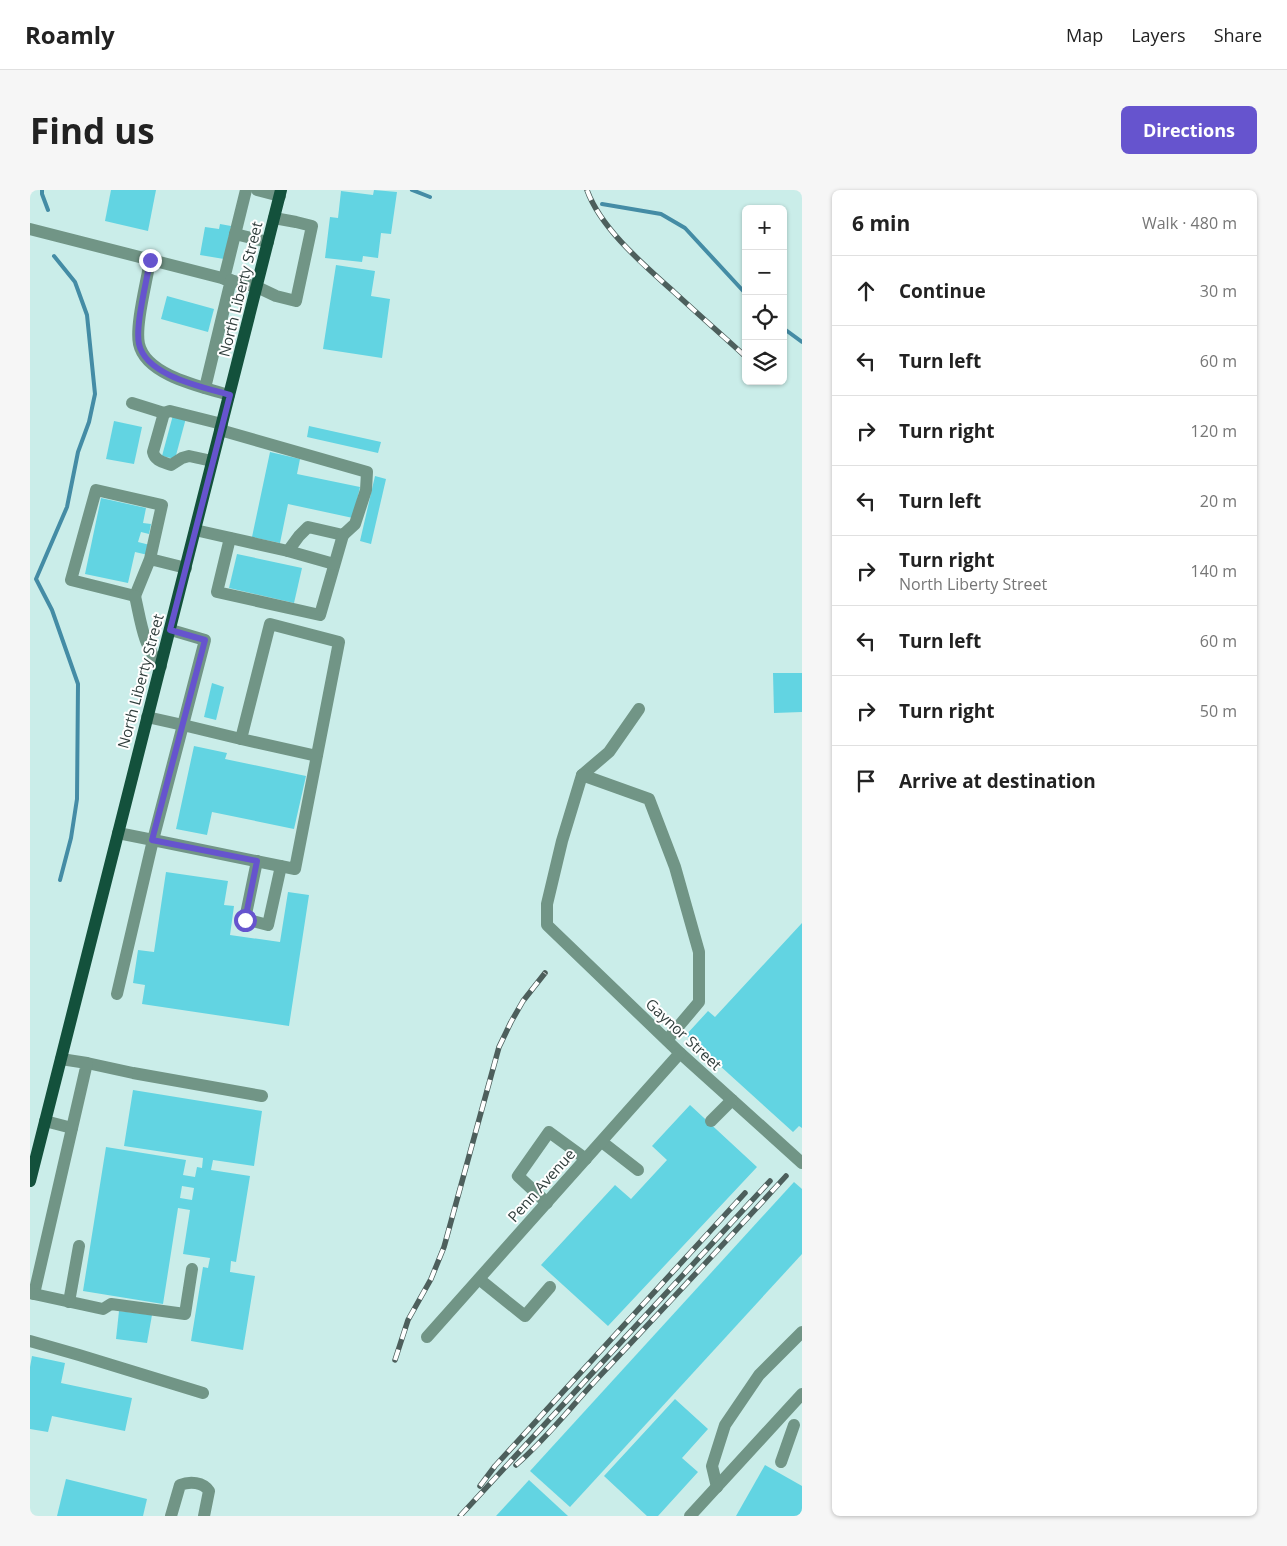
<!DOCTYPE html>
<html lang="en">
<head>
<meta charset="utf-8">
<style>
  body { margin:0; font-family:"Open Sans",sans-serif; background:#f6f6f6; color:#222 }
  .controls { position:absolute; right:15px; top:15px; display:grid; overflow:hidden; border-radius:8px; box-shadow:0 1px 4px #0004 }
  .controls button { width:45px; height:45px; display:grid; place-items:center; padding:0; border:0; border-bottom:1px solid #e0e0e0; background:#fff; color:#222; font:25px sans-serif }
  .stop { position:absolute; width:15px; height:15px; margin:-11px; border:4px solid #6654ce; border-radius:50%; background:#fff }
  .stop.end { background:#6654ce; border-color:#fff; box-shadow:0 1px 5px #0008 }
  .list { margin:0; padding:0; list-style:none }
  h2 { display:flex; justify-content:space-between; align-items:center; height:65px; margin:0; padding:0 20px; font-size:21px }
  h2 small { font-size:16px; font-weight:400; color:#767676 }
  .list li { display:grid; grid-template-columns:32px 1fr auto; gap:15px; align-items:center; box-sizing:border-box; height:70px; padding:0 20px; border-top:1px solid #e0e0e0 }
  .list b { display:block; font-size:19px; white-space:nowrap }
  .list p { margin:0; font-size:16px; white-space:nowrap; color:#767676 }
  .list em { font-size:16px; font-style:normal; color:#767676 }
  .icon { flex:none; width:28px; height:28px; fill:none; stroke:currentColor; stroke-width:2; stroke-linecap:round; stroke-linejoin:round }
  .map { position:relative; flex:none; width:772px; height:1326px; overflow:hidden; border-radius:8px }
  header { display:flex; align-items:center; gap:30px; box-sizing:border-box; height:70px; padding:0 25px; background:#fff; border-bottom:1px solid #e0e0e0 }
  header strong { font-size:24px }
  nav { display:flex; gap:28px; margin-inline-start:auto; font-size:18px }
  .intro { display:flex; align-items:center; justify-content:space-between; box-sizing:border-box; height:120px; padding:0 30px }
  h1 { margin:0; font-size:35px }
  .button { padding:12px 22px; border-radius:8px; background:#6654ce; color:#fff; font-size:18px; font-weight:700 }
  main { display:flex; gap:30px; padding:0 30px }
  aside { flex:1; background:#fff; border-radius:8px; box-shadow:0 1px 4px #0004 }
  .map>svg:first-child { display:block }
  .lines { fill:none; stroke-linecap:round; stroke-linejoin:round }
  .stream { stroke:#448ca5; stroke-width:4 }
  .building { fill:#62d4e2; fill-rule:evenodd }
  .minor { stroke:#719586; stroke-width:12 }
  .major { stroke:#13513c; stroke-width:12 }
  .rail-casing { stroke:#4d5f5c; stroke-width:5.5 }
  .rail { stroke:#fff; stroke-width:4; stroke-dasharray:11; stroke-linecap:butt }
  .route { stroke:#6654ce; stroke-width:6 }
  .labels { text-anchor:middle; dominant-baseline:central; stroke-width:4; stroke-linejoin:round; paint-order:stroke }
  .street-label { font-size:15px; fill:#313f3d; stroke:#fff }
</style>
</head>
<body>
<header>
<strong>Roamly</strong>
<nav><a>Map</a><a>Layers</a><a>Share</a></nav>
</header>
<div class="intro"><h1>Find us</h1><a class="button">Directions</a></div>
<main>
<div class="map">
<svg width="772" height="1326" viewBox="0 0 772 1326">
  <rect width="100%" height="100%" fill="#caede9"/>
  <g class="lines">
    <g class="stream">
      <polyline points="12,0 12,4 18,20"/>
      <polyline points="382,0 400,7"/>
      <polyline points="572,14 631,24 655,38 716,104"/>
      <polyline points="24,66 45,92 57,125 65,204 59,232 48,262 37,317 6,389 22,420 48,494 47,609 41,648 30,690"/>
      <polyline points="753,138 772,152"/>
    </g>
  </g>
  <g class="building">
    <polygon points="81,0 126,0 118,41 75,31"/>
    <polygon points="344,0 367,2 361,44 351,43 348,68 333,66 332,72 295,68 300,27 308,28 311,1 343,5"/>
    <polygon points="190,34 201,36 194,69 170,65 175,37 189,39"/>
    <polygon points="306,75 345,81 341,106 360,109 352,168 293,159"/>
    <polygon points="137,106 184,119 178,142 131,129"/>
    <polygon points="143,225 156,228 145,269 132,266"/>
    <polygon points="84,231 112,237 104,274 76,269"/>
    <polygon points="279,236 351,252 348,263 277,247"/>
    <polygon points="240,262 270,269 267,284 330,297 323,328 258,314 250,353 222,347"/>
    <polygon points="345,286 356,289 341,354 330,351"/>
    <polygon points="71,308 116,318 113,333 121,334 119,344 111,342 108,352 120,355 118,365 105,362 98,393 55,384"/>
    <polygon points="207,364 272,378 264,413 199,398"/>
    <polygon points="743,483 772,483 772,522 744,523"/>
    <polygon points="182,493 194,497 186,530 174,527"/>
    <polygon points="164,556 197,563 195,569 276,586 264,639 182,622 177,645 146,639"/>
    <polygon points="136,682 198,691 194,715 204,716 200,745 250,752 258,702 279,705 259,836 112,814 115,795 103,793 108,760 124,762"/>
    <polygon points="772,733 772,938 769,936 763,942 656,845 678,821 685,827"/>
    <path d="M103 900 232 921 224 976 183 970 181 980 220 986 206 1072 201 1071 200 1082 225 1086 213 1160 161 1151 173 1077 178 1078 180 1068 153 1064 160 1020 148 1018 133 1114 53 1101 76 957 156 970 153 985 165 987 167 977 172 978 173 968 94 956ZM152 996 164 998 162 1010 150 1008Z"/>
    <polygon points="660,915 727,977 578,1136 511,1075 585,995 601,1009 637,970 622,956"/>
    <polygon points="764,992 772,999 772,1064 540,1317 500,1281"/>
    <polygon points="89,1121 122,1125 117,1153 86,1149"/>
    <polygon points="2,1166 35,1173 31,1193 102,1208 95,1241 22,1226 18,1242 0,1239 0,1177"/>
    <polygon points="645,1209 678,1239 652,1268 668,1282 628,1326 617,1326 574,1286"/>
    <polygon points="735,1275 772,1296 772,1326 706,1326"/>
    <polygon points="36,1289 117,1309 113,1326 27,1326"/>
    <polygon points="499,1290 538,1326 466,1326"/>
  </g>
  <g class="lines">
    <g class="minor">
      <polyline points="227,0 250,6"/>
      <polyline points="0,39 227,97 246,106 266,111 282,36 266,32 244,28"/>
      <polyline points="205,44 238,52"/>
      <path d="M120 70C117 91 105 135 109 154 116 186 173 197 199 205"/>
      <polyline points="194,89 216,0"/>
      <polyline points="175,198 201,90"/>
      <polyline points="102,213 134,223"/>
      <path d="M182 271 159 266 152 268 141 275C133 272 125 271 123 262L134 223 140 221 192 234"/>
      <polyline points="165,340 258,361 269,346 278,337 313,345 325,334 336,300 337,282 190,240"/>
      <polyline points="200,348 187,402 290,425 313,345"/>
      <polyline points="258,361 304,374"/>
      <polyline points="120,369 132,315 66,300 41,390 105,406 120,369 156,378"/>
      <path d="M105 406C111 432 113 456 131 476"/>
      <polyline points="609,519 579,562 552,585 532,651 517,714 517,735 650,863 772,973"/>
      <polyline points="117,527 153,535 175,450 141,440"/>
      <polyline points="552,585 619,609 645,677 669,762 669,812 637,850"/>
      <polyline points="88,643 123,650 153,535 211,549"/>
      <polyline points="227,671 215,729 238,735 251,676"/>
      <polyline points="87,804 123,650 265,679 309,452 240,434 211,549 287,566"/>
      <polyline points="57,873 103,883 232,906"/>
      <polyline points="15,931 42,938"/>
      <polyline points="681,931 702,910"/>
      <polyline points="572,952 608,980"/>
      <polyline points="517,1013 488,986 519,942 556,969"/>
      <polyline points="449,1089 495,1126 520,1097"/>
      <polyline points="0,1103 4,1104 57,873 31,869"/>
      <polyline points="4,1104 73,1119 81,1114 155,1124 162,1079"/>
      <polyline points="39,1112 49,1056"/>
      <polyline points="397,1147 650,863"/>
      <polyline points="0,1151 49,1165 173,1203"/>
      <polyline points="751,1272 764,1235"/>
      <polyline points="687,1297 682,1276 695,1235 729,1185 772,1142"/>
      <path d="M141 1326 150 1295C160 1291 173 1292 179 1301L174 1326"/>
      <polyline points="660,1326 772,1204"/>
    </g>
    <polyline class="major" points="0,991 251,0"/>
    <defs>
      <g id="rail">
        <path d="M557 0C571 39 614 75 644 102 668 124 692 145 716 167"/>
        <polyline points="365,1170 378,1130 401,1089 414,1057 469,857 481,832 493,811 515,783"/>
        <path d="M486 1275C516 1249 540 1218 567 1189 630 1122 693 1055 756 986"/>
        <polyline points="450,1296 465,1276 715,1003"/>
        <polyline points="430,1326 740,991"/>
      </g>
    </defs>
    <use href="#rail" class="rail-casing"/>
    <use href="#rail" class="rail"/>
  </g>
  <g class="lines">
    <path class="route" d="M120 70C117 91 105 135 109 154 116 186 173 197 200 205L140 440 175 450 122 650 227 671 215 730"/>
  </g>
  <g class="labels">
    <g class="street-label">
      <text transform="translate(210 99) rotate(-76)">North Liberty Street</text>
      <text transform="translate(110 491) rotate(-75)">North Liberty Street</text>
      <text transform="translate(654 844) rotate(43)">Gaynor Street</text>
      <text transform="translate(511 995) rotate(-48)">Penn Avenue</text>
    </g>
  </g>
</svg>
<div class="controls">
<button>+</button>
<button>−</button>
<button><svg class="icon" aria-label="locate" viewBox="0 0 24 24"><circle cx="12" cy="12" r="6"/><path d="M12 2v4M12 18v4M2 12h4M18 12h4"/></svg></button>
<button><svg class="icon" aria-label="layers" viewBox="0 0 24 24"><path d="M12 4l9 5-9 5-9-5zM3 14l9 5 9-5"/></svg></button>
</div>
<div class="stop" style="left:215px;top:730px"></div>
<div class="stop end" style="left:120px;top:70px"></div>
</div>
<aside>
<h2>6 min<small>Walk · 480 m</small></h2>
<ul class="list">
<li><svg class="icon" aria-label="ahead" viewBox="0 0 24 24"><path d="M12 20V5M6 11l6-6 6 6"/></svg><div><b>Continue</b></div><em>30 m</em></li>
<li><svg class="icon" aria-label="left" viewBox="0 0 24 24"><path d="M17 20v-9H6M10 6l-5 5 5 5"/></svg><div><b>Turn left</b></div><em>60 m</em></li>
<li><svg class="icon" aria-label="right" viewBox="0 0 24 24"><path d="M7 20v-9h11M14 6l5 5-5 5"/></svg><div><b>Turn right</b></div><em>120 m</em></li>
<li><svg class="icon" aria-label="left" viewBox="0 0 24 24"><path d="M17 20v-9H6M10 6l-5 5 5 5"/></svg><div><b>Turn left</b></div><em>20 m</em></li>
<li><svg class="icon" aria-label="right" viewBox="0 0 24 24"><path d="M7 20v-9h11M14 6l5 5-5 5"/></svg><div><b>Turn right</b><p>North Liberty Street</p></div><em>140 m</em></li>
<li><svg class="icon" aria-label="left" viewBox="0 0 24 24"><path d="M17 20v-9H6M10 6l-5 5 5 5"/></svg><div><b>Turn left</b></div><em>60 m</em></li>
<li><svg class="icon" aria-label="right" viewBox="0 0 24 24"><path d="M7 20v-9h11M14 6l5 5-5 5"/></svg><div><b>Turn right</b></div><em>50 m</em></li>
<li><svg class="icon" aria-label="arrive" viewBox="0 0 24 24"><path d="M6 21V4h12l-3 4 3 4H6"/></svg><div><b>Arrive at destination</b></div></li>
</ul>
</aside>
</main>
</body>
</html>
